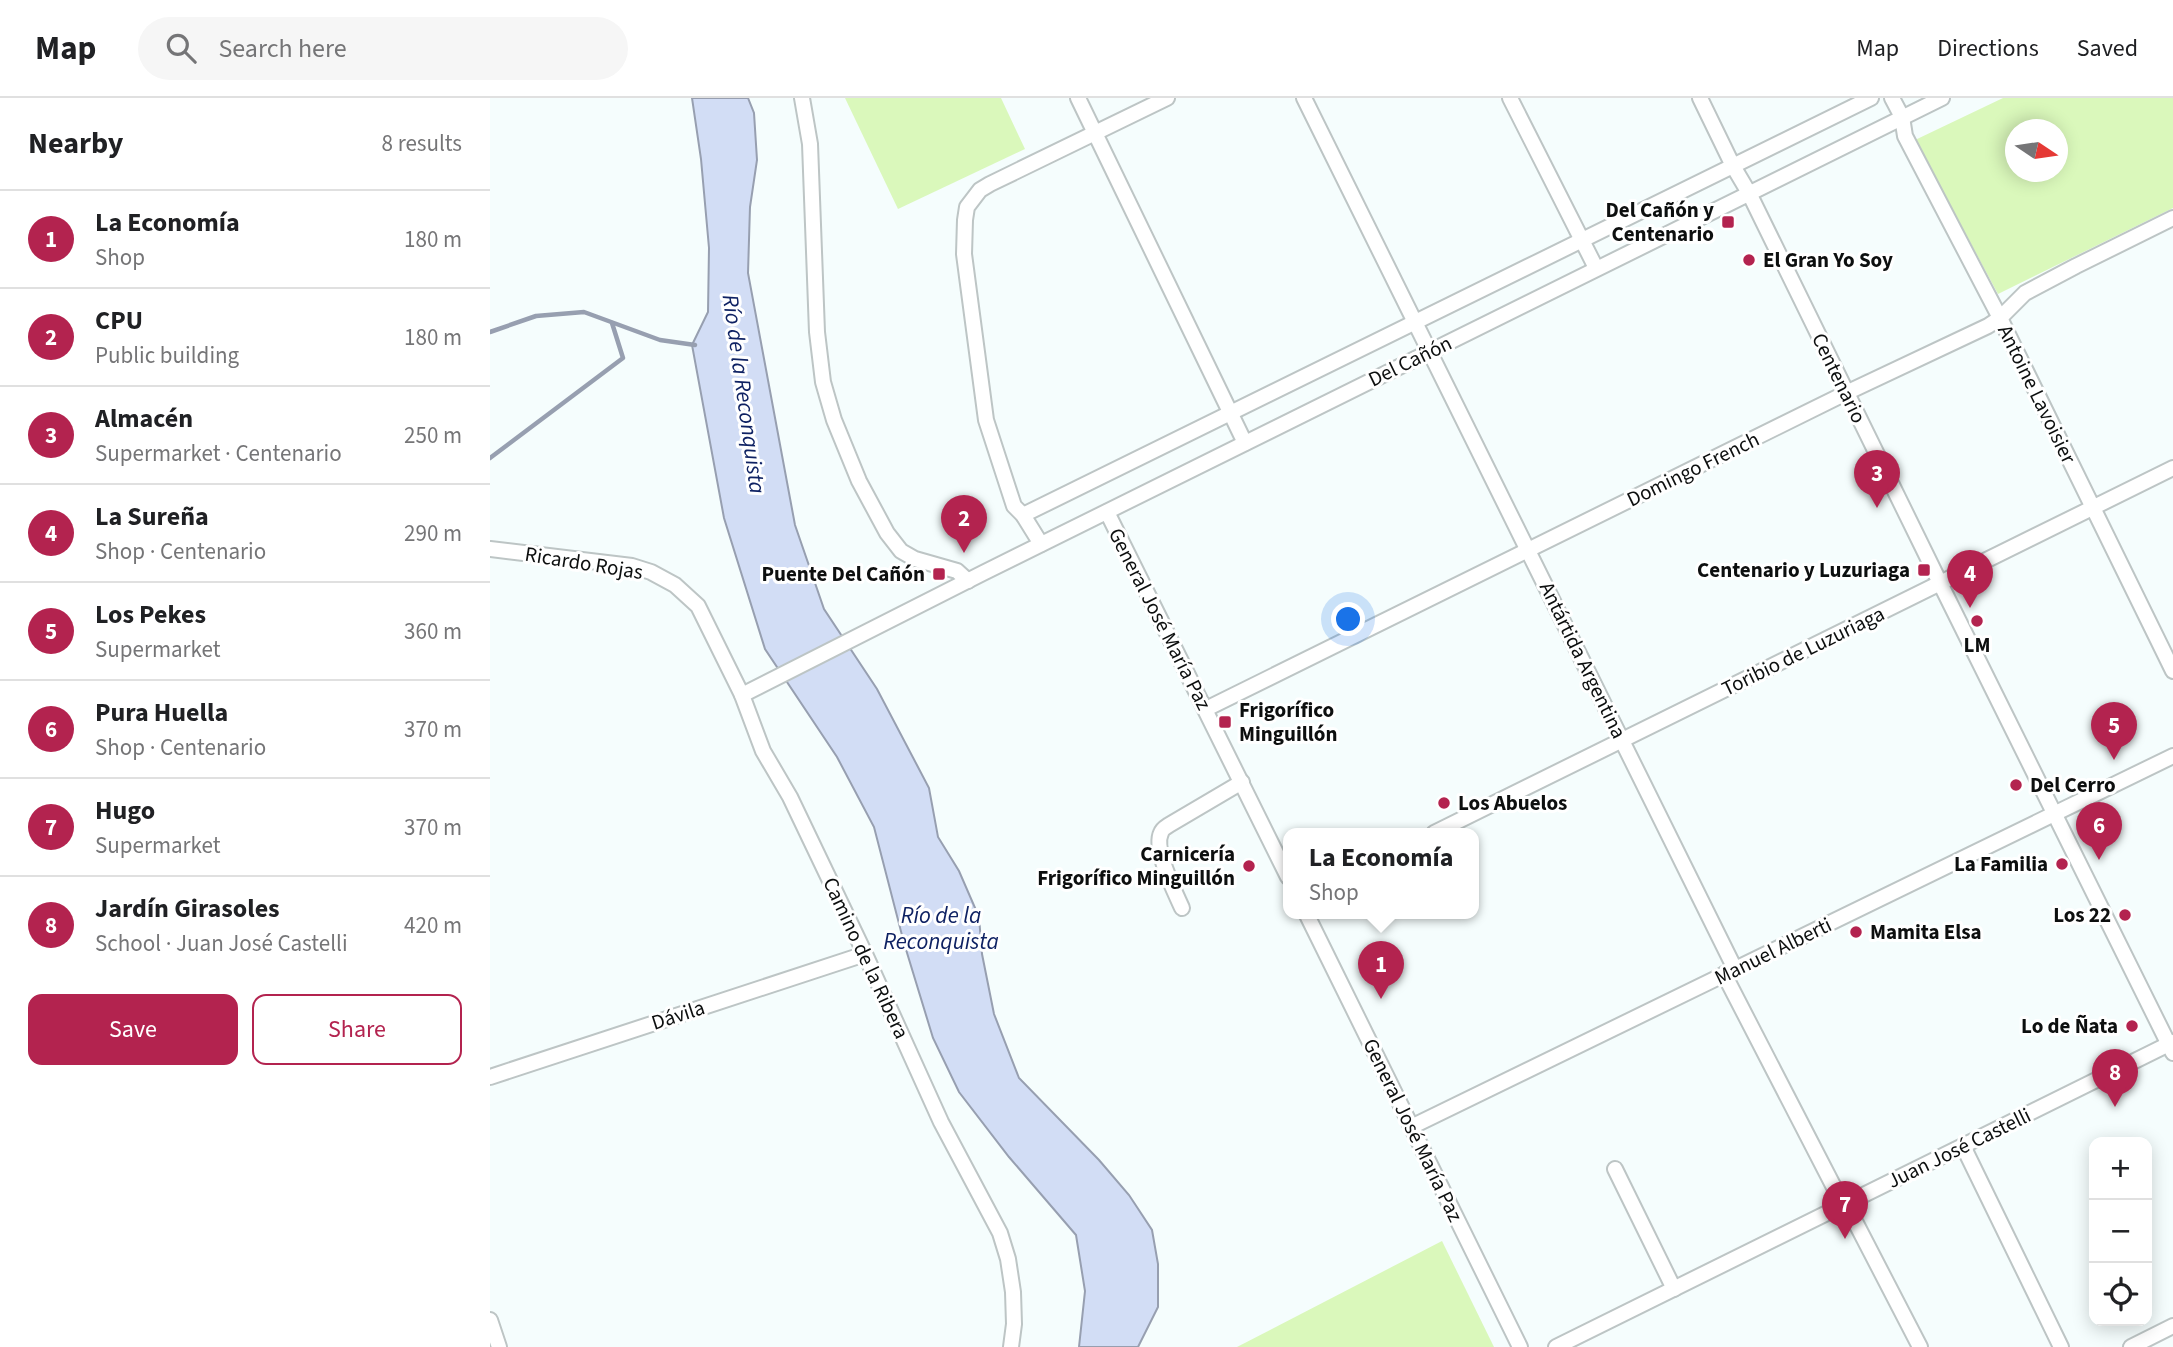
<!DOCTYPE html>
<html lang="en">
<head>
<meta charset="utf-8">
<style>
  body { margin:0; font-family:"Source Sans 3",sans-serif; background:#f6f6f6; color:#202124 }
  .controls { position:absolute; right:21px; bottom:21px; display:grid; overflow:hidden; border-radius:14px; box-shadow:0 4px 18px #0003 }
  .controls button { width:63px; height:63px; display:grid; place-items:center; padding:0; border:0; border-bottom:2px solid #e0e0e0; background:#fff; color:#202124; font:35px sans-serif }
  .compass { position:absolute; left:1515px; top:21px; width:63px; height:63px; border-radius:50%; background:#fff; box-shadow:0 4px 18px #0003; rotate:103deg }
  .you { position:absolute; left:859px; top:522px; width:24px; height:24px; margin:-18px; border:5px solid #fff; border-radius:50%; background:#1a73e8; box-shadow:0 0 0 10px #1a73e833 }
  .badge { display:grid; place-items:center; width:46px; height:46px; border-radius:50%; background:#b3234f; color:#fff; font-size:23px; font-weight:700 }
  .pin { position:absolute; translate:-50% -58px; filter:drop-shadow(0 2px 4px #0008) }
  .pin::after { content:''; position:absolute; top:37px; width:24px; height:21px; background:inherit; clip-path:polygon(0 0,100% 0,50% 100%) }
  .popup { position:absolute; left:793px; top:730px; width:196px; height:91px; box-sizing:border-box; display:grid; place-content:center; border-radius:14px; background:#fff; filter:drop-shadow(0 2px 5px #0005); font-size:23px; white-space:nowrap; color:#757577 }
  .popup b { font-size:26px; color:#202124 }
  .popup::after { content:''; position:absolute; left:50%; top:100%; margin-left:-14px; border:14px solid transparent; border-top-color:#fff }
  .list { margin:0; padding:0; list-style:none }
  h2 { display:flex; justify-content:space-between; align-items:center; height:91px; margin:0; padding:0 28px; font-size:30px }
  h2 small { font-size:23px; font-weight:400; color:#757577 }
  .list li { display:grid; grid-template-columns:46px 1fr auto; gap:21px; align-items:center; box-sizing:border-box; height:98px; padding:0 28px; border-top:2px solid #e0e0e0 }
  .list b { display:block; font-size:26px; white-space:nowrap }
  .list p { margin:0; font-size:23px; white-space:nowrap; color:#757577 }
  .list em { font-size:23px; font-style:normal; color:#757577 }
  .actions { display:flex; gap:14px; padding:21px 28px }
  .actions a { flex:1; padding:16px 0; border:2px solid #b3234f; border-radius:14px; text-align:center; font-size:24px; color:#b3234f }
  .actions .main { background:#b3234f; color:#fff }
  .icon { flex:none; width:38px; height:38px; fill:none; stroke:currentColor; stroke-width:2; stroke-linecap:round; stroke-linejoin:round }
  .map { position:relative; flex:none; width:1683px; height:1249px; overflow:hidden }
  header { display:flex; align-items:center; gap:42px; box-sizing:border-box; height:98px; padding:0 35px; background:#fff; border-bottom:2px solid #e0e0e0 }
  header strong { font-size:33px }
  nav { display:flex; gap:38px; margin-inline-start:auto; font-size:24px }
  .search { width:490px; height:63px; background:#f6f6f6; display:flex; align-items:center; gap:18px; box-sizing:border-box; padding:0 24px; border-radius:38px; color:#757577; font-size:26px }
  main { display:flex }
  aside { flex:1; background:#fff }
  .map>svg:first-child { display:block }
  .green { fill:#daf8bb; fill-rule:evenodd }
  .water { fill:#d2ddf5; stroke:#979fb0; stroke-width:2 }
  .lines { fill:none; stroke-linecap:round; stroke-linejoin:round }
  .stream { stroke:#979fb0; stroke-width:4.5 }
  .minor-casing { stroke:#bdc5c5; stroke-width:18 }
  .minor { stroke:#fff; stroke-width:14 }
  .poi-dot { fill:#b3234f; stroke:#fff; stroke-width:2.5 }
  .labels { text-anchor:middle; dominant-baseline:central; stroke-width:6; stroke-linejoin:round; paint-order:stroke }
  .poi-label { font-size:21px; font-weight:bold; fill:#0d0f0f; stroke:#fff; text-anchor:end }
  .street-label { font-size:21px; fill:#0d0f0f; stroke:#fff }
  .water-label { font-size:23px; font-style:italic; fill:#0f2263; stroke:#fff }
</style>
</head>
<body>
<header>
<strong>Map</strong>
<div class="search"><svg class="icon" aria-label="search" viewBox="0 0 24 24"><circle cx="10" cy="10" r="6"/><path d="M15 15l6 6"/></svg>Search here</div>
<nav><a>Map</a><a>Directions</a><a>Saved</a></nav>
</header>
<main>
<aside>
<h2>Nearby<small>8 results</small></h2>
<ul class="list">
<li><span class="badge">1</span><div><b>La Economía</b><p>Shop</p></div><em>180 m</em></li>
<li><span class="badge">2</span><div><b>CPU</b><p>Public building</p></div><em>180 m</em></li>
<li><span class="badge">3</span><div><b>Almacén</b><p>Supermarket · Centenario</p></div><em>250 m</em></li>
<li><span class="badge">4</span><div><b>La Sureña</b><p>Shop · Centenario</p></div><em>290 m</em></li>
<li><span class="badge">5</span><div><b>Los Pekes</b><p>Supermarket</p></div><em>360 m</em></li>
<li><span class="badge">6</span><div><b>Pura Huella</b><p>Shop · Centenario</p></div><em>370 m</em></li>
<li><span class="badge">7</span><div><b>Hugo</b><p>Supermarket</p></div><em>370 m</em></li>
<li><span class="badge">8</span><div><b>Jardín Girasoles</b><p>School · Juan José Castelli</p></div><em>420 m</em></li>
</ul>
<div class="actions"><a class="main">Save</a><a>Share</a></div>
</aside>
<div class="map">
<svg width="1683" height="1249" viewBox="0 0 1683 1249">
  <rect width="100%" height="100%" fill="#f5fdfd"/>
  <g class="green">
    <polygon points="355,0 511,0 535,51 408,111"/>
    <path d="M1513 0H1683V110L1508 196 1425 42ZM1526 32H1568V74H1526Z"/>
    <polygon points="952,1143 1004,1249 747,1249"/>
  </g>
  <polygon class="water" points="202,0 258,0 264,15 267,62 260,109 258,175 305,427 334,511 387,591 439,690 448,739 469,773 489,819 492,856 504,916 529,980 609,1062 639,1097 662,1132 668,1166 668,1209 648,1249 589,1249 595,1193 586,1137 519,1059 469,994 443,940 414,845 384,729 347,659 275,551 234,420 202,247 218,214 219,150 211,61"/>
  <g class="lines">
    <g class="stream">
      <polyline points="0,234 46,218 94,214 170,242 205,247"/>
      <polyline points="0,360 133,260 122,225"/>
    </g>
    <defs>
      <g id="minor">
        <polyline points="312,0 320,46 327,234 333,284 344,322 369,383 397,435 411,453 425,461 467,473 478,483"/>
        <polyline points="588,0 755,345"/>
        <polyline points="814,0 1245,871"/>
        <polyline points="1020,0 1106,170"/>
        <polyline points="1210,0 1243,68 1259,95 1450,485 1683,955"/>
        <polyline points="1402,0 1412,19 1415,38 1510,220 1683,573"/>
        <polyline points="617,414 798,779"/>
        <polyline points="533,417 1381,0"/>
        <polyline points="551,446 533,417 524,408 496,322 474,156 475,122 477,109 490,92 500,86 677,0"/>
        <polyline points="0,451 142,468 161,474 185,487 208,508 252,597 273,653 300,699 375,856 451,1024 510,1135 518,1161 523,1194 524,1226 521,1249"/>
        <polyline points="252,597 493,475 1452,0"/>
        <polyline points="716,611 1356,295 1498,228 1510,220 1535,195 1586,168 1683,120"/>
        <polyline points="944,735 1683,370"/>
        <path d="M692 810C685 794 663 751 671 735 672 731 676 729 679 727L752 684"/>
        <polyline points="816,815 1030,1249"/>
        <polyline points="1234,876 1348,1097 1356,1106 1430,1249"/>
        <polyline points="0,979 375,856"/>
        <polyline points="921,1029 1683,658"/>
        <polyline points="1473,1048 1571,1249"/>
        <polyline points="1125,1071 1184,1191"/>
        <polyline points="0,1222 9,1249"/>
        <polyline points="1066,1249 1683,944"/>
        <polyline points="1641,1249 1683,1228"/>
      </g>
    </defs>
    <use href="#minor" class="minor-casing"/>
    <use href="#minor" class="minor"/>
  </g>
  <g class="poi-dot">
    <rect x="1231" y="117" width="14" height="14" rx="3.5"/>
    <circle cx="1259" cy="162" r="7"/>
    <rect x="1427" y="465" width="14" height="14" rx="3.5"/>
    <rect x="442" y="469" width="14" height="14" rx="3.5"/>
    <circle cx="1487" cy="523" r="7"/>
    <rect x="728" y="617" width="14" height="14" rx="3.5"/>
    <circle cx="1526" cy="687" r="7"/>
    <circle cx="954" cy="705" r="7"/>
    <circle cx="1572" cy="766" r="7"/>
    <circle cx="759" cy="768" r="7"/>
    <circle cx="1635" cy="817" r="7"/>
    <circle cx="1366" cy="834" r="7"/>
    <circle cx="1642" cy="928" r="7"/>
  </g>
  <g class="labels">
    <g class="poi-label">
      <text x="1224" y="112">Del Cañón y<tspan x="1224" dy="24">Centenario</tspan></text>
      <text x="1273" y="162" text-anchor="start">El Gran Yo Soy</text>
      <text x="1420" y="472">Centenario y Luzuriaga</text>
      <text x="435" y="476">Puente Del Cañón</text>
      <text x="1487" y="547" text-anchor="middle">LM</text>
      <text x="749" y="612" text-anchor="start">Frigorífico<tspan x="749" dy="24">Minguillón</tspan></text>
      <text x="1540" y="687" text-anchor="start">Del Cerro</text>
      <text x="968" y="705" text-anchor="start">Los Abuelos</text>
      <text x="745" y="756">Carnicería<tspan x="745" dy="24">Frigorífico Minguillón</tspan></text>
      <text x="1558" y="766">La Familia</text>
      <text x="1621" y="817">Los 22</text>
      <text x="1380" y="834" text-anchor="start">Mamita Elsa</text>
      <text x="1628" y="928">Lo de Ñata</text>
    </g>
    <g class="street-label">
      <text transform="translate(920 263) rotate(-26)">Del Cañón</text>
      <text transform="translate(1349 280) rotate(64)">Centenario</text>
      <text transform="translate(1547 296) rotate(64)">Antoine Lavoisier</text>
      <text transform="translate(1203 371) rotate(-26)">Domingo French</text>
      <text transform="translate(94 465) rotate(9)">Ricardo Rojas</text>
      <text transform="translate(670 521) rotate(63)">General José María Paz</text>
      <text transform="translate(1313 553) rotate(-26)">Toribio de Luzuriaga</text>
      <text transform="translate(1093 562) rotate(64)">Antártida Argentina</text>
      <text transform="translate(1283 853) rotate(-26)">Manuel Alberti</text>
      <text transform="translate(376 860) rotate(65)">Camino de la Ribera</text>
      <text transform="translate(188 917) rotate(-18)">Dávila</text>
      <text transform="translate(923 1032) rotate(64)">General José María Paz</text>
      <text transform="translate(1469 1050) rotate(-26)">Juan José Castelli</text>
    </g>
    <g class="water-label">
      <text transform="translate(254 296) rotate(82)">Río de la Reconquista</text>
      <text x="451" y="817">Río de la<tspan x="451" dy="26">Reconquista</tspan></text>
    </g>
  </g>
</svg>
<div class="controls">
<button>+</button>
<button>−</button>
<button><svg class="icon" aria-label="locate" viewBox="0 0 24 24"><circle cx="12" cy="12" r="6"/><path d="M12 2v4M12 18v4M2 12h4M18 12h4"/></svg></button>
</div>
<svg class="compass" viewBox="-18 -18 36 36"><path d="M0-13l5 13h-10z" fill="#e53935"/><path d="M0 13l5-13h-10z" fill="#757577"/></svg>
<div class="you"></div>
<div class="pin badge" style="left:891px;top:901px">1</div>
<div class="popup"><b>La Economía</b>Shop</div>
<div class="pin badge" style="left:474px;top:455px">2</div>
<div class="pin badge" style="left:1387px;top:410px">3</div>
<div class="pin badge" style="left:1480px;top:510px">4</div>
<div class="pin badge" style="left:1624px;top:662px">5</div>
<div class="pin badge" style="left:1609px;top:762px">6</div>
<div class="pin badge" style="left:1355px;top:1141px">7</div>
<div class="pin badge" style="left:1625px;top:1009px">8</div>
</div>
</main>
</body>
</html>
